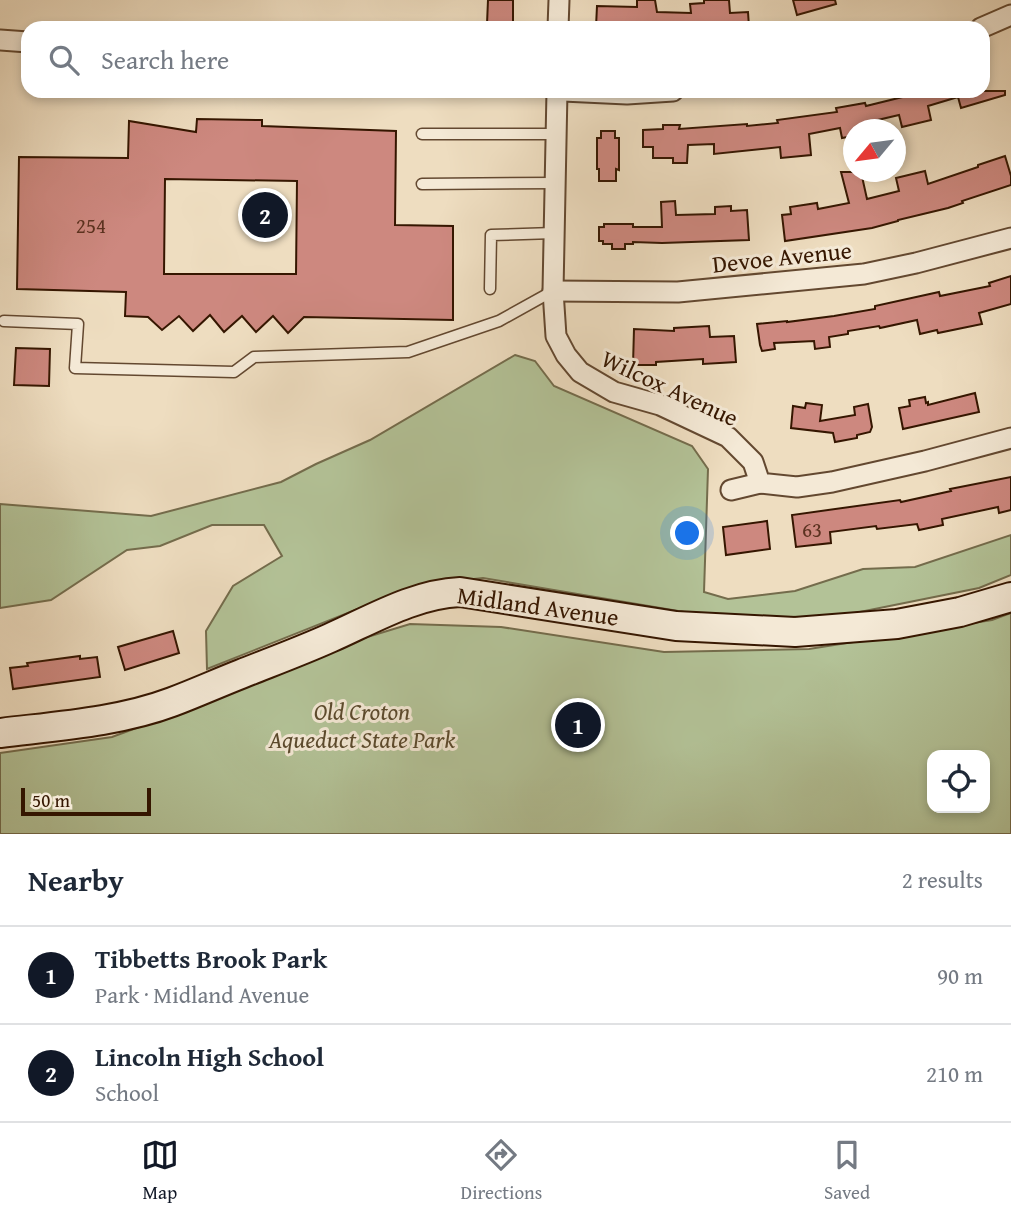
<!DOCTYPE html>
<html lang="en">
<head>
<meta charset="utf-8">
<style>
  body { margin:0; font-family:"Gentium Book Plus",serif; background:#f6f6f7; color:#1f2937 }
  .controls { position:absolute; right:21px; bottom:21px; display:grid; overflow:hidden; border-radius:14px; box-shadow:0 4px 10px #0003 }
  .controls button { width:63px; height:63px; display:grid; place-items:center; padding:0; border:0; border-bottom:2px solid #e0e1e3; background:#fff; color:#1f2937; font:35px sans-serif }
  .compass { position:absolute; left:843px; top:119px; width:63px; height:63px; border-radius:50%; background:#fff; box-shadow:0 4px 10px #0003; rotate:241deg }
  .scale { position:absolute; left:21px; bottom:18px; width:130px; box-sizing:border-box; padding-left:7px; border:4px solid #351600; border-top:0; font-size:19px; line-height:24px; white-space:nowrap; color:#351600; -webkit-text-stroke:5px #f4e9d6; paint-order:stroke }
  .you { position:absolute; left:688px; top:534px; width:24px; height:24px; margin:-18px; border:5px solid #fff; border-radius:50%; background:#1a73e8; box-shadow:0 0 0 10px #1a73e833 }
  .badge { display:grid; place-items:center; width:46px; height:46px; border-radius:50%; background:#111827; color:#fff; font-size:23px; font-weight:700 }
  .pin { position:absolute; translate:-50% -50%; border:4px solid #fff; box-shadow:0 2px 7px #0006 }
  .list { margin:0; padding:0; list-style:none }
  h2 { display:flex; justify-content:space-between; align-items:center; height:91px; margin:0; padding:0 28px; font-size:30px }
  h2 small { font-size:23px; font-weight:400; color:#747a83 }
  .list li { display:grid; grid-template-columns:46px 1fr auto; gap:21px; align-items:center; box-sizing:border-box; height:98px; padding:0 28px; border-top:2px solid #e0e1e3 }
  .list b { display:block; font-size:26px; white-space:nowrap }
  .list p { margin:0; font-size:23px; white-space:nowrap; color:#747a83 }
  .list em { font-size:23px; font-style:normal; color:#747a83 }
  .icon { flex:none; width:38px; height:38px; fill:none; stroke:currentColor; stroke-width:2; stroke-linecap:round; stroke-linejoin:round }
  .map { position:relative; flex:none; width:1011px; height:834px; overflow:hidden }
  .search { position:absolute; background:#fff; box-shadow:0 4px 10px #0003; left:21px; right:21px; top:21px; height:77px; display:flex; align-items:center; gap:18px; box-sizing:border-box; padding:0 24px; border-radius:21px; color:#747a83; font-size:26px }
  .sheet { height:287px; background:#fff }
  nav { display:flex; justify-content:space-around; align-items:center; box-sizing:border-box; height:98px; border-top:2px solid #e0e1e3; background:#fff; font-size:19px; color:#747a83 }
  nav a { display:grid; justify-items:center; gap:4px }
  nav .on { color:#111827 }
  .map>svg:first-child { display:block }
  .green { fill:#b3c297; stroke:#746c4c; stroke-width:2; fill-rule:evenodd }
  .building { fill:#cd887f; stroke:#351600; stroke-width:2; fill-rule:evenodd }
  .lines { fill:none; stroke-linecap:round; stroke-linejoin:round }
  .lane-casing { stroke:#634830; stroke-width:13 }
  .street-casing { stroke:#634830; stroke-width:23 }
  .secondary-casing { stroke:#351600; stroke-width:32 }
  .lane { stroke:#f4e9d6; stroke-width:10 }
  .street { stroke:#f4e9d6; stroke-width:19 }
  .secondary { stroke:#f4e9d6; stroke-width:28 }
  .labels { text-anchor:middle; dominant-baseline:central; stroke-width:6; stroke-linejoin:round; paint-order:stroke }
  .number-label { font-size:21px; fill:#5b3220 }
  .street-label { font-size:24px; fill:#351600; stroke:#f4e9d6 }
  .park-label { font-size:24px; font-style:italic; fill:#5b4a2d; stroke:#f4e9d6 }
</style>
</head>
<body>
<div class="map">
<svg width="1011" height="834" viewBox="0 0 1011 834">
  <rect width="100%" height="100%" fill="#eeddc0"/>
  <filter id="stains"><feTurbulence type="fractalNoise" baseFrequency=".00286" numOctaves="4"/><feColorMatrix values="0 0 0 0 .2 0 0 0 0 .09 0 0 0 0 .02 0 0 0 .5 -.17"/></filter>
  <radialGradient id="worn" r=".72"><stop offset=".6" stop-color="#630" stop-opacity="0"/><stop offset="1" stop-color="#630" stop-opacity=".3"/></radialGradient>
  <g class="green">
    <polygon points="515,355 535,361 554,386 692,446 708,469 704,592 728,599 795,591 863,569 915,567 1011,535 1011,575 979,588 820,620 696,614 483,578 418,585 207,669 206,631 233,586 282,556 264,525 212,525 160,546 127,550 51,600 0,608 0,504 151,516 281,482 316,464 370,440"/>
    <path d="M1011 613V834H0V753L112 737 177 713 351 642 410 624 501 627 664 652 809 649 992 620ZM932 755H985V808H932Z"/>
  </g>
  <g class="building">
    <polygon points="488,0 513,0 513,25 487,24"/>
    <polygon points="637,0 655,0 657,12 691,13 690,4 704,3 704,0 729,0 730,13 748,12 749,27 728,28 596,27 597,6 637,7"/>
    <polygon points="793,0 835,0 836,4 797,15"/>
    <polygon points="927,91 1005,91 1005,95 961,108 958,97 928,106 931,120 902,127 899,115 869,122 870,130 853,130 853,136 842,138 840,128 809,134 811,155 781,158 780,147 714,154 714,144 688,145 687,163 673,163 673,158 653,158 653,147 643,147 643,130 663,129 663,125 680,125 679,129 747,124 747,126 778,123 777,120 837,112 836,108 865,103 866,106"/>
    <path d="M197 119 262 120V126L396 131 395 225 453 226V320L304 317 288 333 273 316 256 332 242 316 224 332 210 315 193 331 179 316 162 330 148 317 125 316 126 292 17 289 19 157 128 158 129 121 196 132ZM165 179 297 181 296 274H164Z"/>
    <polygon points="601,131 615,131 615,138 619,138 619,170 616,169 616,181 599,181 599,169 597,169 597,138 601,138"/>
    <polygon points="1005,156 1011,176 1011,185 962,201 963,203 948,208 898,220 898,221 872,228 785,241 782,215 791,214 790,207 817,203 818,209 849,203 841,172 861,172 867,199 899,191 896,178 925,171 928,184 978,167 978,165"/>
    <polygon points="675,201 676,215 715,214 715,207 731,206 731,211 747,210 749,240 662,243 633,242 633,244 625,244 625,249 612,249 612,244 603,244 603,241 599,241 599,227 604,227 604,224 633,224 633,227 662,227 661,202"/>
    <polygon points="1011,276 1011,304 979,313 982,324 938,333 937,330 920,334 917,320 880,328 879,326 848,331 848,334 829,337 830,347 815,349 814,341 774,343 775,349 762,351 760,345 757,324 787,321 787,322 834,316 875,309 875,306 939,292 940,296 990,286 989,283"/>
    <polygon points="709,326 710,337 734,336 736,362 703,364 703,359 656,362 656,365 633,365 634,329 674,331 674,328"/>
    <polygon points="16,348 50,349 49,386 14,385"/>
    <polygon points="975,393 979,412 903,429 899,408 910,406 909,400 925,397 926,403 928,402 928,405"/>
    <polygon points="806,403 822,405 820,421 855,415 854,407 868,404 872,427 870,432 857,435 857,438 835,442 833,433 791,428 793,406 805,408"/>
    <polygon points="1011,477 1011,510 999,513 998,507 942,519 943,525 919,530 917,524 877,529 876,526 830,532 831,543 796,547 792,515 900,500 901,502 951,491 950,489"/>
    <polygon points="767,521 770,549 726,555 723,527"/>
    <polygon points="173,631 179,653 125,670 118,647"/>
    <polygon points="80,656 80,659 97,657 100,677 13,689 10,668 28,666 27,663"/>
  </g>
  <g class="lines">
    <defs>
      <g id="lane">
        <polyline points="422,134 556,134"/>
        <polyline points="422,184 555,183"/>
        <polyline points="490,289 491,235 554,233"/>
        <polyline points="4,321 78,324 75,368 234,372 254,357 408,352 499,321 553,291"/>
      </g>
      <g id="street">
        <polyline points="558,28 559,0"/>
        <polyline points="981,28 1011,15"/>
        <polyline points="0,40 28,42"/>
        <polyline points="557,91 553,291 556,336 566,355 580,372 614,392 660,405 728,437 753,462 760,483 797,487 832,482 925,461 1011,438"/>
        <polyline points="563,91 627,94 673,91"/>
        <polyline points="553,291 678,292 864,274 916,263 1011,238"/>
        <polyline points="731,490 760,483"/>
      </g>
      <path id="secondary" d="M0 733C57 726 119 722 172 702 196 693 218 683 241 674 271 662 301 651 330 638 371 620 414 594 460 592L676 626 795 632 897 624 960 612 1011 597"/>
    </defs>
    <use href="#lane" class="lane-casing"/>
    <use href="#street" class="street-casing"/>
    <use href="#secondary" class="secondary-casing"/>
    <use href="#lane" class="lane"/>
    <use href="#street" class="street"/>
    <use href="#secondary" class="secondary"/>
  </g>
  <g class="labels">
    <g class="number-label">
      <text x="91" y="225">254</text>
      <text x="812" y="529">63</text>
    </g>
    <g class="street-label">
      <text transform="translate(782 257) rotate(-6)">Devoe Avenue</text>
      <text transform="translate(670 388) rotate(25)">Wilcox Avenue</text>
      <text transform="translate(538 606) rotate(8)">Midland Avenue</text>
    </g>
    <g class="park-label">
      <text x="362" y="711">Old Croton<tspan x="362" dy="28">Aqueduct State Park</tspan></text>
    </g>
  </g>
  <rect width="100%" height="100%" filter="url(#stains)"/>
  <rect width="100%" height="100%" fill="url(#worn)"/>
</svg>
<div class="controls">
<button><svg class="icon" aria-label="locate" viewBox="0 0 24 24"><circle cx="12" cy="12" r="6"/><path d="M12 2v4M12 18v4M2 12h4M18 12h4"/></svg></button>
</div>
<svg class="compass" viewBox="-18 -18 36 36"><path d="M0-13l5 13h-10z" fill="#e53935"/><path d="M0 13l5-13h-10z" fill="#747a83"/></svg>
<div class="scale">50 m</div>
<div class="you"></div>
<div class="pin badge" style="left:578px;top:725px">1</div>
<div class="pin badge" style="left:265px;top:215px">2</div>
<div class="search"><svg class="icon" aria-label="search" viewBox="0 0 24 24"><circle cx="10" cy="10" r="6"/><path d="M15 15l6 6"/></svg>Search here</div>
</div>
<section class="sheet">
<h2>Nearby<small>2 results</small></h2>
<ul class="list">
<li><span class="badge">1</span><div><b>Tibbetts Brook Park</b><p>Park · Midland Avenue</p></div><em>90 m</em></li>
<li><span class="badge">2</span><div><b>Lincoln High School</b><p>School</p></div><em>210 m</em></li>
</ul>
</section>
<nav>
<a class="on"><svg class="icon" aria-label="map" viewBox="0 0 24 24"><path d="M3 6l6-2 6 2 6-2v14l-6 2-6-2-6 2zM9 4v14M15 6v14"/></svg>Map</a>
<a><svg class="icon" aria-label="directions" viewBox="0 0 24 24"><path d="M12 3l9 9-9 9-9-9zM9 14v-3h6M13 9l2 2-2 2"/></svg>Directions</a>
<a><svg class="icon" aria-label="saved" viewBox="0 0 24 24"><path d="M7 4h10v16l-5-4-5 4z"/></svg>Saved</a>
</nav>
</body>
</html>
